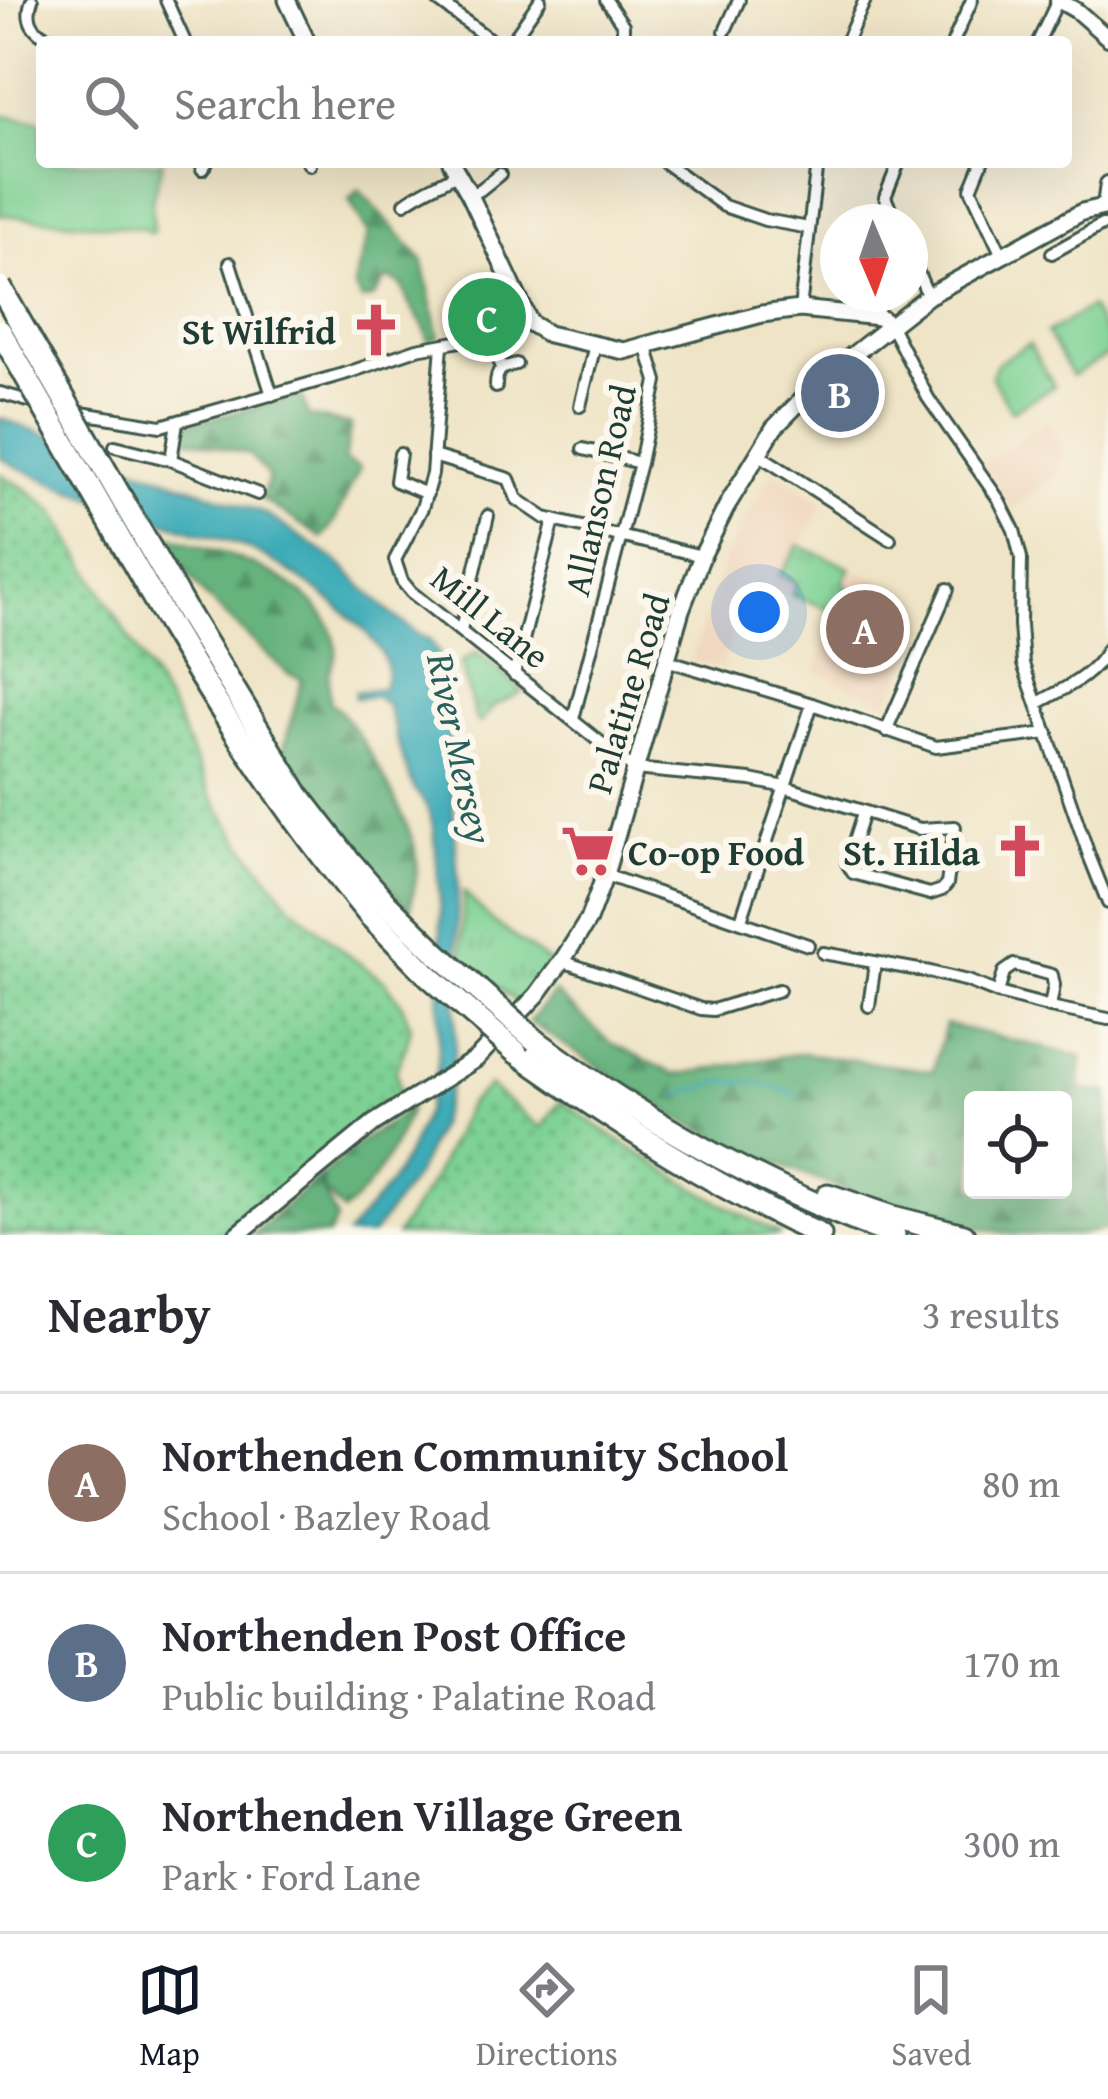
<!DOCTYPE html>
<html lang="en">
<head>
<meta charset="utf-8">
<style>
  body { margin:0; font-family:"Gentium Book Plus",serif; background:#f2f2f3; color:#2b2b33 }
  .controls { position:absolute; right:36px; bottom:36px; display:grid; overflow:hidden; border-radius:12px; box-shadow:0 12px 48px #0002 }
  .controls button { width:108px; height:108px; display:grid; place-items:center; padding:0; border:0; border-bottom:3px solid #e1e1e2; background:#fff; color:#2b2b33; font:60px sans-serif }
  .compass { position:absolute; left:820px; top:204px; width:108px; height:108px; border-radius:50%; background:#fff; box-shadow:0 12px 48px #0002; rotate:178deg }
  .you { position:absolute; left:759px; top:612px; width:42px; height:42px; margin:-30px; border:9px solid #fff; border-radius:50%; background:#1a73e8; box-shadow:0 0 0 18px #1a73e833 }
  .badge { display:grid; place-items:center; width:78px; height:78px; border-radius:50%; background:#111827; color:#fff; font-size:39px; font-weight:700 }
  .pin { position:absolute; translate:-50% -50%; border:6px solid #fff; box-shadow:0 3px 12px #0006 }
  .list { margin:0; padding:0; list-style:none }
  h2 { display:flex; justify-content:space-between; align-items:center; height:156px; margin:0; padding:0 48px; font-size:51px }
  h2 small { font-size:39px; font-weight:400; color:#7c7c81 }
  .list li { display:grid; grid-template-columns:78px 1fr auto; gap:36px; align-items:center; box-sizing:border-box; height:180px; padding:0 48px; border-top:3px solid #e1e1e2 }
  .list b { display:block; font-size:45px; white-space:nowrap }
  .list p { margin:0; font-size:39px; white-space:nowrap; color:#7c7c81 }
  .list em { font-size:39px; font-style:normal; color:#7c7c81 }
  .icon { flex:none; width:66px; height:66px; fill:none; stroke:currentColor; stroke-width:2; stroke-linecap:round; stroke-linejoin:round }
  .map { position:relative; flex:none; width:1108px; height:1235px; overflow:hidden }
  .search { position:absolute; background:#fff; box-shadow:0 12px 48px #0002; left:36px; right:36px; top:36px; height:132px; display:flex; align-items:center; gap:30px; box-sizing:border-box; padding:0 42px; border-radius:12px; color:#7c7c81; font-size:45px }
  .sheet { height:696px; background:#fff }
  nav { display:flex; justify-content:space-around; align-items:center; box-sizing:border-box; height:168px; border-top:3px solid #e1e1e2; background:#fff; font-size:33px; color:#7c7c81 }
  nav a { display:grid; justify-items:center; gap:6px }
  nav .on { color:#111827 }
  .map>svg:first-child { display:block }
  .built { fill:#f0d5bc }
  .grass { fill:url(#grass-dots); stroke:#4e8764; stroke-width:3 }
  .forest { fill:url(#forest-firs); stroke:#427859; stroke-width:3; fill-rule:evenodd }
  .park { fill:url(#park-tufts); stroke:#4e8764; stroke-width:3 }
  .garden { fill:#7ed194; stroke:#4e8764; stroke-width:3 }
  .water { fill:#3cacb8; stroke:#2e7476; stroke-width:3 }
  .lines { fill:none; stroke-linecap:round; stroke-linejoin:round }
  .stream { stroke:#3cacb8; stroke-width:3 }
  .minor-casing { stroke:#3e564a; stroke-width:16 }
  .tertiary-casing { stroke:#3e564a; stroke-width:20 }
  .secondary-casing { stroke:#3e564a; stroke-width:21 }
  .motorway-casing { stroke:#3e564a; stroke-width:27 }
  .minor { stroke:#fff; stroke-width:10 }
  .tertiary { stroke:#fff; stroke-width:14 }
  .secondary { stroke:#fff; stroke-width:15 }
  .motorway { stroke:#fff; stroke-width:21 }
  .motorway-bridge-casing { stroke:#3e564a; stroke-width:27; stroke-linecap:butt }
  .motorway-bridge { stroke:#fff; stroke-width:21 }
  .labels { text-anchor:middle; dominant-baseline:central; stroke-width:12; stroke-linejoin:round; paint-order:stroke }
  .poi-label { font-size:36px; font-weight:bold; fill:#1f3d34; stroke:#fbf7ec; text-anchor:end }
  .street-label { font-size:36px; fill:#1f3d34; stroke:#fbf7ec }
  .water-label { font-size:39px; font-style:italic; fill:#285e5c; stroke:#fbf7ec }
</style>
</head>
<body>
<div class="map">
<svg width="1108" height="1235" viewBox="0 0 1108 1235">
  <defs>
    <pattern id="grass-dots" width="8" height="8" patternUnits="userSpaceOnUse" patternTransform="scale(3)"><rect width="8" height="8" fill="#7ed194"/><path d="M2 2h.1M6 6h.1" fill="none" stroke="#67ab7a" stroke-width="1.8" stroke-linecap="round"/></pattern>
    <pattern id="forest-firs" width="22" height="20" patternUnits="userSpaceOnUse" patternTransform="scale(3)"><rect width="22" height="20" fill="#66b37e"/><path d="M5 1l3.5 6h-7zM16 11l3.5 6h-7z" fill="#539368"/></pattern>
    <pattern id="park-tufts" width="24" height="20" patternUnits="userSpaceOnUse" patternTransform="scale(3)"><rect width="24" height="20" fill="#7ed194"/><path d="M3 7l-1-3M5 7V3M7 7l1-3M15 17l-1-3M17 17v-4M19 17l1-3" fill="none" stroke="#67ab7a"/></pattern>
  </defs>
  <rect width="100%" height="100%" fill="#fbf7ec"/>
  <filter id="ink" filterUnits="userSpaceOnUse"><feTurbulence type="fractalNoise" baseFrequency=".00833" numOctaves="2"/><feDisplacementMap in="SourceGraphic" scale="24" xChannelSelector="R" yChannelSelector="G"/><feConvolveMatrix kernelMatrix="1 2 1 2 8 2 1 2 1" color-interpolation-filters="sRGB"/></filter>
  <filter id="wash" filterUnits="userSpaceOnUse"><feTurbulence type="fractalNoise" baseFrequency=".004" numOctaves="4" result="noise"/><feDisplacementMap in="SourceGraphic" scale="48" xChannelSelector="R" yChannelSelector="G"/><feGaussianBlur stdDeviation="2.7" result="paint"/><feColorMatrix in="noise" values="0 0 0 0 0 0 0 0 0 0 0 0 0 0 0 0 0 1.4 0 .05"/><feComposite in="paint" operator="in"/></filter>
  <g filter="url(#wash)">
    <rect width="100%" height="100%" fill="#efe4c6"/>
    <g class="built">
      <polygon points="1047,420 1065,454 1059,459 1060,475 1012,508 982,465"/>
      <polygon points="773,471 825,503 800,545 901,591 884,621 918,636 889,703 817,672 815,670 836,612 777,589 760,638 733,630 722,669 691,660 726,555"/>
    </g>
    <g class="grass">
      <polygon points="0,474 26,489 54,511 174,714 211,796 242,843 290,904 345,953 386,982 401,1003 411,1027 406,1047 396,1069 400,1092 231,1235 0,1235"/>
      <path d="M489 1086 541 1128 561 1101C632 1151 704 1196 781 1235H396L432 1181 469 1103Z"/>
    </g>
    <g class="forest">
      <path d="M359 190 422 259 439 337 428 341C426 324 418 320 410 306 401 290 409 283 386 279L374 297 362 300 354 286 368 234 349 200Z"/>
      <polygon points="302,396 308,416 351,425 344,460 360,468 334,522 322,538 261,499 269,477 249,454 180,437 183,425"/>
      <path d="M159 533C214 550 331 579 336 649 337 658 330 667 329 675 328 684 330 694 330 703 356 718 411 823 416 853 420 870 412 894 410 911L281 759 302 679 288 674 204 595Z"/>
      <path d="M554 992 610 1042 676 1075 802 1053 933 1071 945 1024 1082 1057 1079 1091 1108 1092V1229L1075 1235 1012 1234 947 1222 864 1198 760 1157 683 1121 529 1022ZM973 1100H1063V1190H973Z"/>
      <path d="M410 1109C395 1148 375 1185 343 1212L324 1191 322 1175 366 1138Z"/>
      <path d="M319 1177C321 1195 331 1203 336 1220L328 1235H252Z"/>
    </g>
    <g class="park">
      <polygon points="504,293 520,324 465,336 456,310"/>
      <polygon points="799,545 850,568 844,582 850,591 842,606 836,612 792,595 797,582 780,575"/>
      <polygon points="477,652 523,692 494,706 481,723 476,721 461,663"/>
      <polygon points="464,892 492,921 550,963 519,1005 461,957"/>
    </g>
    <g class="garden">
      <polygon points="0,114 42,122 42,162 163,162 152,199 153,232 148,233 145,229 0,215"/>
      <polygon points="1090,307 1108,340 1108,355 1072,376 1047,333"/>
      <polygon points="1029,344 1054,386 1011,411 991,376 998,362"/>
    </g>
    <path class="water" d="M0 418 266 514 337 561 389 612 420 636 429 639 438 653 446 694 458 880 455 1049 449 1089 437 1128 415 1176 372 1235H347L388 1186 406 1157 426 1111 438 1064 441 914 434 829 428 808 414 788 402 758 387 704 374 696 355 698V692L383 688C384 682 387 676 387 670 384 630 286 566 251 550 229 540 204 534 181 527 122 508 54 487 0 458Z"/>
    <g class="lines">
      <polyline class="stream" points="677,1095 725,1081 761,1083 796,1094"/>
    </g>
  </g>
  <g filter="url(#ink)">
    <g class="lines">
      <defs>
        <g id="minor">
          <path d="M32 0C23 24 38 36 60 42"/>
          <polyline points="166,0 185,42"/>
          <polyline points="437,0 493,42"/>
          <polyline points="606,0 623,25 623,42"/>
          <polyline points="725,31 739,0"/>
          <polyline points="511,42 540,0"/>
          <polyline points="846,42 865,0"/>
          <polyline points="953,42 972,0"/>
          <polyline points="1038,42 1058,0"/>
          <polyline points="307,162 310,165"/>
          <polyline points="664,162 724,206 765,220 809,228"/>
          <polyline points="982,162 971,189 1002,255"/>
          <polyline points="202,169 207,162"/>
          <polyline points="470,195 480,190 500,174"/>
          <path d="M405 203C422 190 440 184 458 173"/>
          <polyline points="896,222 885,197 899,162"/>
          <polyline points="1052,253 1102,225"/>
          <polyline points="910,254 928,296"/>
          <polyline points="230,263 272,395"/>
          <polyline points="800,309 817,162"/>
          <polyline points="891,326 928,398 999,500 1014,530 1021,558 1020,625 1023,664 1090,858 1108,903"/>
          <polyline points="492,334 501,368"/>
          <polyline points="442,345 432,474 422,508 395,560 402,581 411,592 634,769 751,780 785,787 920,829 955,827 947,884 942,890 930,894 853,873 847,863 863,813"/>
          <path d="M496 387C496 370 500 368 516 364"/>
          <polyline points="0,393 39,404"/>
          <polyline points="580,406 595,345"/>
          <polyline points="75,412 161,426 347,373 417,349 472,339 530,323"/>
          <polyline points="115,446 171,460 258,494"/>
          <polyline points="583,449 640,463"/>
          <polyline points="400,454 396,481 427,494"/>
          <polyline points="758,454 890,539"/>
          <polyline points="433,456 509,479 517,499 545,518 702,556"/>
          <polyline points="171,460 177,422"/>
          <polyline points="461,630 488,516"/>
          <polyline points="666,660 812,704 936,747 1048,733"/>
          <polyline points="514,675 554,520"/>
          <path d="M1038 703C1065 688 1092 677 1108 649"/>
          <polyline points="573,719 640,463 657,381 646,345"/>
          <polyline points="886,731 948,589"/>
          <polyline points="605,875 808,945"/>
          <polyline points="741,920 812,704"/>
          <polyline points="823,953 930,972 968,981 998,993 1055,1008 1108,1019"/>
          <polyline points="562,961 701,1009 713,1010 779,990"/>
          <polyline points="998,993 1004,972 1014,965 1052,975 1054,985 1050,1007"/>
          <polyline points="869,1006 875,963"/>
        </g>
        <g id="tertiary">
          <polyline points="1058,0 1077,11 1108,38"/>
          <polyline points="1105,206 1108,184"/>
        </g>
        <g id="secondary">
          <polyline points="287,0 307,42"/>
          <polyline points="451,162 470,195 530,323 548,334 624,351 762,314 800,309 879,317 891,326"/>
          <polyline points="237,1235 374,1123 476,1059 537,995 562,961 588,920 605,875 681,610 702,556 729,502 774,428 821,380 928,296 1082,212 1108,206"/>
        </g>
        <g id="motorway">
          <polyline points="189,616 299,796 348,859 387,904"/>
          <path d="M169 625C230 728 294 825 371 917"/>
          <path d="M536 1041C646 1122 766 1189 894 1235"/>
          <path d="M516 1052C613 1121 712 1186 820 1235"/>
          <polyline points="828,1195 893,1217 964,1235"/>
        </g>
      </defs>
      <use href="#minor" class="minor-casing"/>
      <use href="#tertiary" class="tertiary-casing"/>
      <use href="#secondary" class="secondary-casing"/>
      <use href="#motorway" class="motorway-casing"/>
      <use href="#minor" class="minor"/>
      <use href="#tertiary" class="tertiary"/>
      <use href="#secondary" class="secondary"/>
      <use href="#motorway" class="motorway"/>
      <defs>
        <g id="motorway-bridge">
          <polyline points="0,287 189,616"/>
          <polyline points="0,331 169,625"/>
          <polyline points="387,904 437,953 536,1041"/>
          <polyline points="371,917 429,976 516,1052"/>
        </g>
      </defs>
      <use href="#motorway-bridge" class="motorway-bridge-casing"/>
      <use href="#motorway-bridge" class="motorway-bridge"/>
    </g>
  </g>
  <defs>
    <symbol id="church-bare" viewBox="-9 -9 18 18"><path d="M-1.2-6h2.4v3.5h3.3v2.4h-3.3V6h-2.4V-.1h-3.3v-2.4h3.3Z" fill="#d1495b" stroke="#fbf7ec" stroke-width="2.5" paint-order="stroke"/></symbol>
    <symbol id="supermarket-bare" viewBox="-9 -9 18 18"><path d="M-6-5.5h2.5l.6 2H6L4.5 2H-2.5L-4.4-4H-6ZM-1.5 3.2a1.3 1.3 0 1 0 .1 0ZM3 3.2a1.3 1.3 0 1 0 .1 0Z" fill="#d1495b" stroke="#fbf7ec" stroke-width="2.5" paint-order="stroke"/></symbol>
  </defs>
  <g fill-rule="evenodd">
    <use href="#church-bare" x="338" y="292" width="76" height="76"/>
    <use href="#supermarket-bare" x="550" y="813" width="76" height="76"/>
    <use href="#church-bare" x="982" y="813" width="76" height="76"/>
  </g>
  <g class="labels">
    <g class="poi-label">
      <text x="336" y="330">St Wilfrid</text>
      <text x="628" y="851" text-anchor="start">Co-op Food</text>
      <text x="980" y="851">St. Hilda</text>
    </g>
    <g class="street-label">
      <text transform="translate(599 490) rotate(-77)">Allanson Road</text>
      <text transform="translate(491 616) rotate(39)">Mill Lane</text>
      <text transform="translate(627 693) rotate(-73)">Palatine Road</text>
    </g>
    <g class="water-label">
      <text transform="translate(461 748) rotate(78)">River Mersey</text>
    </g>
  </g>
</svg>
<div class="controls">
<button><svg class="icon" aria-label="locate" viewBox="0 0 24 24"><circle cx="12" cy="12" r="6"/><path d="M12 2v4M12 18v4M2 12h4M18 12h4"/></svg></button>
</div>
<svg class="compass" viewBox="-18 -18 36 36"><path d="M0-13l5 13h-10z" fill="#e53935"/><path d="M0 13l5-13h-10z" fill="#7c7c81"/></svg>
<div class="you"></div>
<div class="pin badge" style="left:865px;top:629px;background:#8d6e63">A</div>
<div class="pin badge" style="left:840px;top:393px;background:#5c6f8a">B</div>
<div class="pin badge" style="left:487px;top:317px;background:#2e9e5b">C</div>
<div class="search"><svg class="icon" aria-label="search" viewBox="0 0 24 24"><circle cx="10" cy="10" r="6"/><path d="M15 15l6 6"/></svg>Search here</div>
</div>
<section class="sheet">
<h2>Nearby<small>3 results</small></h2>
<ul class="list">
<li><span class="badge" style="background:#8d6e63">A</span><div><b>Northenden Community School</b><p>School · Bazley Road</p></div><em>80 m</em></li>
<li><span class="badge" style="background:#5c6f8a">B</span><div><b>Northenden Post Office</b><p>Public building · Palatine Road</p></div><em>170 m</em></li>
<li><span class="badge" style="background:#2e9e5b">C</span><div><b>Northenden Village Green</b><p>Park · Ford Lane</p></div><em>300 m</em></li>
</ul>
</section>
<nav>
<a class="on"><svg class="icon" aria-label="map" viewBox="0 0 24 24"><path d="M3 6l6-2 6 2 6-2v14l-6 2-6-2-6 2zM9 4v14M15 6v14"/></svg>Map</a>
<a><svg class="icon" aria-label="directions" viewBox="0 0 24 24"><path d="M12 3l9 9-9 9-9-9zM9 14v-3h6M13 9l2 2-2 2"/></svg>Directions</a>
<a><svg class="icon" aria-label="saved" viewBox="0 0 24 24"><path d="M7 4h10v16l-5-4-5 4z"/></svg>Saved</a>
</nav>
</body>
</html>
